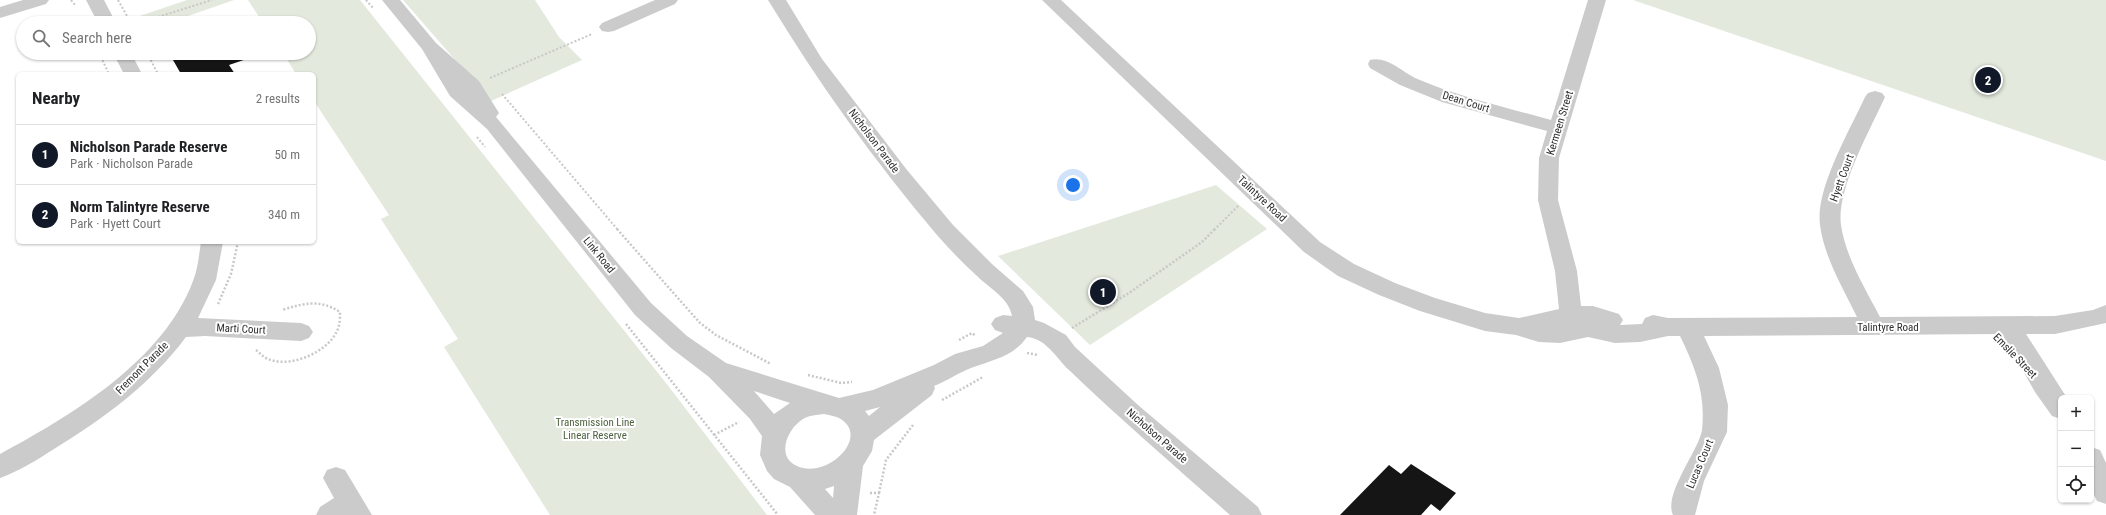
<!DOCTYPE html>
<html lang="en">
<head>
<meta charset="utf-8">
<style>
  body { margin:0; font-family:"Roboto Condensed",sans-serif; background:#f6f6f6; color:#202124 }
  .controls { position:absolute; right:12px; bottom:12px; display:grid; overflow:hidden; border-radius:6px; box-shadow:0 1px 3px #0004 }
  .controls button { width:36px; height:36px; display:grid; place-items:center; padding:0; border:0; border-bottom:1px solid #e0e0e0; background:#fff; color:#202124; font:20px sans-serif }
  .you { position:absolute; left:1073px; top:185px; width:14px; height:14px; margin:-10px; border:3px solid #fff; border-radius:50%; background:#1a73e8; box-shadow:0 0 0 6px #1a73e833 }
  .badge { display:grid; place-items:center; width:26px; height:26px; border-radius:50%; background:#111827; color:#fff; font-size:13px; font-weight:700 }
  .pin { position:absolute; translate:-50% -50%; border:2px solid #fff; box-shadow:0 1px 4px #0006 }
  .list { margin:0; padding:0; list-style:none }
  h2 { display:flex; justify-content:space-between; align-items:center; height:52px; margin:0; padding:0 16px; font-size:17px }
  h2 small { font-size:13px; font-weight:400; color:#757577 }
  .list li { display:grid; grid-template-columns:26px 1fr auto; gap:12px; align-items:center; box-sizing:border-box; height:60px; padding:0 16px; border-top:1px solid #e0e0e0 }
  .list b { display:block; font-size:15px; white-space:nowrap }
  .list p { margin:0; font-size:13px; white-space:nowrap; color:#757577 }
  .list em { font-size:13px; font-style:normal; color:#757577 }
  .icon { flex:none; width:22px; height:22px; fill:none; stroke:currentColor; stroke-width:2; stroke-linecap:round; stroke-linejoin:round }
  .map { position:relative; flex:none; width:2106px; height:515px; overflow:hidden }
  .search { position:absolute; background:#fff; box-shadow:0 1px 3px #0004; left:16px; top:16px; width:300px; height:44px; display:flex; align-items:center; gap:10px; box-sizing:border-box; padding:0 14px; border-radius:22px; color:#757577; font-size:15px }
  .panel { position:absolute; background:#fff; box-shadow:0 1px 3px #0004; left:16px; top:72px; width:300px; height:172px; border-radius:6px }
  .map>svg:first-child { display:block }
  .green { fill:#e3e9dd }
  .building { fill:#151515 }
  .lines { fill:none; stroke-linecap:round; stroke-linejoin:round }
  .path-far1 { stroke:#c8c8c8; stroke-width:2; stroke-dasharray:2 2; stroke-linecap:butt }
  .path { stroke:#c8c8c8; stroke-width:2.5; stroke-dasharray:2 2; stroke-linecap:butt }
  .minor { fill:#cbcbcb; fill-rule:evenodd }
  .labels { text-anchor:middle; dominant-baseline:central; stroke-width:4; stroke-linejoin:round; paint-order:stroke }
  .street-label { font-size:11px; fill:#2e2e2e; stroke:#fff }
  .park-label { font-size:11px; fill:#4f6341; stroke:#fff }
</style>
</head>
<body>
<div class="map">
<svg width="2106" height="515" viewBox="0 0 2106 515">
  <rect width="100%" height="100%" fill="#fff"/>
  <g class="green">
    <polygon points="187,0 234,0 168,23 133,23 131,19"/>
    <polygon points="248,0 360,0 666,383 767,515 550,515 444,347 458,339 381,219 389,215 314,101 314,74 296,74 283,53 309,53 309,23 263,23"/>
    <polygon points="403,0 535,0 559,37 582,60 491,101"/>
    <polygon points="1633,0 2106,0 2106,161"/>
    <polygon points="1216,185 1267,229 1090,345 998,256"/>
  </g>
  <g class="building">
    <polygon points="195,16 199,23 173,23"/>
    <polygon points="169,53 257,53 258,55 229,65 235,74 181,74"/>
    <polygon points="1411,464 1456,493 1440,511 1431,504 1421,515 1340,515 1389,465 1401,474"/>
  </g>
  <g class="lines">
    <g class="path-far1">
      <polyline points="71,0 76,6"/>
      <polyline points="118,0 131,23"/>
      <polyline points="366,0 373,8"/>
      <polyline points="139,23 212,0"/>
      <polyline points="99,53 109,74"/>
      <polyline points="147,53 158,74"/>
      <polyline points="490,78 592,34"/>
      <polyline points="502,94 618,230"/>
      <polyline points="477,137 485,147"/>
      <polyline points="1214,230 1239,205"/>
    </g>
    <g class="path">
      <polyline points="617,229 700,323 716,335 771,364"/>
      <polyline points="218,304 231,274 238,242"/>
      <polyline points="626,324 778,515"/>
      <polyline points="1072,328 1129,293 1202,242 1215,229"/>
      <polyline points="959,340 972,333 976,336"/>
      <path d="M256 350C261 354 265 359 271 360 293 367 326 352 336 333 340 326 340 319 340 312 320 299 304 303 282 310"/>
      <polyline points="1027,353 1038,355"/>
      <polyline points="808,375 841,383 852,382"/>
      <polyline points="942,400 983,377"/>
      <polyline points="714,435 739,422"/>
      <polyline points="870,493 879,493 874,515"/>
      <polyline points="879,493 886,460 913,425"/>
    </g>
    <g class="minor">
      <polygon points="23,0 49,0 46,4 0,18 0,7"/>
      <polygon points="86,0 104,0 116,23 98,23"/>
      <path d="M382 0H400L436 43 479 81 499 113 496 117 651 303 687 336 726 363 839 398 873 390 934 365 955 354 983 346 1003 333 995 330 991 324 995 318 1003 315 1012 316C1009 298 989 288 977 276 963 263 949 249 937 235 874 161 818 82 768 0H786L822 59 907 170 953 225 993 265 1023 291 1033 307 1035 320 1044 323 1066 335 1075 347 1138 405 1258 507 1262 515H1230C1176 467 1121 420 1069 370 1056 358 1047 339 1027 337 1013 357 992 360 971 368 958 373 947 381 934 386L935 388 932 395 874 440 872 451 863 466 857 515H815L790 487 774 479 767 471 760 455 762 436 750 419 709 377 671 348 635 315 487 129 450 96 422 49ZM754 391 790 403 774 414ZM880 407 869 416 865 411ZM824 414C829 415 835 416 839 418 872 436 827 480 797 466 775 456 788 428 803 419 809 415 817 415 824 414ZM834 486 833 498 825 489Z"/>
      <polygon points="655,0 678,0 675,4 614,31 608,32 602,31 599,27 602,23"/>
      <path d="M1042 0H1061L1320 242 1354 264 1395 283 1435 298 1485 313 1519 318 1559 309 1555 271 1538 200 1539 158 1547 131 1442 102 1400 85 1370 68 1368 64 1370 60C1387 56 1401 71 1415 78 1459 97 1505 107 1551 120L1588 0H1606L1559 158 1558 200 1577 271 1581 306H1593L1619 314 1623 320 1620 325 1642 324 1645 318 1653 315 1668 318 1857 317C1843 288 1824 257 1820 225 1815 189 1850 130 1865 97L1868 93 1875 91 1882 93 1885 97C1870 130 1836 190 1841 225 1846 258 1865 288 1880 317L2055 316 2093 310 2106 305V323L2055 334H2026L2067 398H2061V419L2052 416 2035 392 2002 334 1704 336 1719 368 1728 405 1727 432 1704 481 1695 515H1673C1663 494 1699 450 1702 430 1706 394 1695 367 1680 336H1668L1640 342 1615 343 1588 337 1560 343 1539 342 1516 335 1485 331 1420 311 1379 295 1338 276 1304 252Z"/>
      <polygon points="113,53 131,53 142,74 124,74"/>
      <path d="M201 242H223L216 280 198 318 301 323 309 326 313 332 309 338 301 341 205 336 186 337C151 384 103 419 54 449 37 460 19 471 0 478V454C72 415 163 361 193 281 198 269 199 254 201 242Z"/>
      <polygon points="2091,447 2100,450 2106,463 2106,504 2097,501 2091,489"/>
      <polygon points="336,467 345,470 372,515 316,515 320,507 334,498 323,478 327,470"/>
    </g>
  </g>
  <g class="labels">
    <g class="street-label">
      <text transform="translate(1466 102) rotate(17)">Dean Court</text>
      <text transform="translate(1560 123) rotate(-73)">Kermeen Street</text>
      <text transform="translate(874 141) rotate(53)">Nicholson Parade</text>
      <text transform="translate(1842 178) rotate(-70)">Hyett Court</text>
      <text transform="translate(1262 199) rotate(43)">Talintyre Road</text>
      <text transform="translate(599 255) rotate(51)">Link Road</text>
      <text x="1888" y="327">Talintyre Road</text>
      <text transform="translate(241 329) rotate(3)">Marti Court</text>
      <text transform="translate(2015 356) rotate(46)">Emslie Street</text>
      <text transform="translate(142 368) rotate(-45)">Fremont Parade</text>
      <text transform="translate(1157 436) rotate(41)">Nicholson Parade</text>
      <text transform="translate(1700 464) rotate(-67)">Lucas Court</text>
    </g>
    <g class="park-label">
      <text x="595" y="422">Transmission Line<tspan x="595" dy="13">Linear Reserve</tspan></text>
    </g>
  </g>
</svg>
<div class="controls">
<button>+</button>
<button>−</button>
<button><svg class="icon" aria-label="locate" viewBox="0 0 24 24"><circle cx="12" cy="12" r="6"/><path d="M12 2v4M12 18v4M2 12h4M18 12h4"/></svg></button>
</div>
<div class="you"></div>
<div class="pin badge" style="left:1103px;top:292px">1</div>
<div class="pin badge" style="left:1988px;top:80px">2</div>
<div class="search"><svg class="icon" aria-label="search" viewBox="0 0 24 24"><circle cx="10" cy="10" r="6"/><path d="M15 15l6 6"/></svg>Search here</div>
<section class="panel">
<h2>Nearby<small>2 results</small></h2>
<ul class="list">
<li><span class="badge">1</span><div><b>Nicholson Parade Reserve</b><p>Park · Nicholson Parade</p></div><em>50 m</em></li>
<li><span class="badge">2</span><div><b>Norm Talintyre Reserve</b><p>Park · Hyett Court</p></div><em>340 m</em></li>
</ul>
</section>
</div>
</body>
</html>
